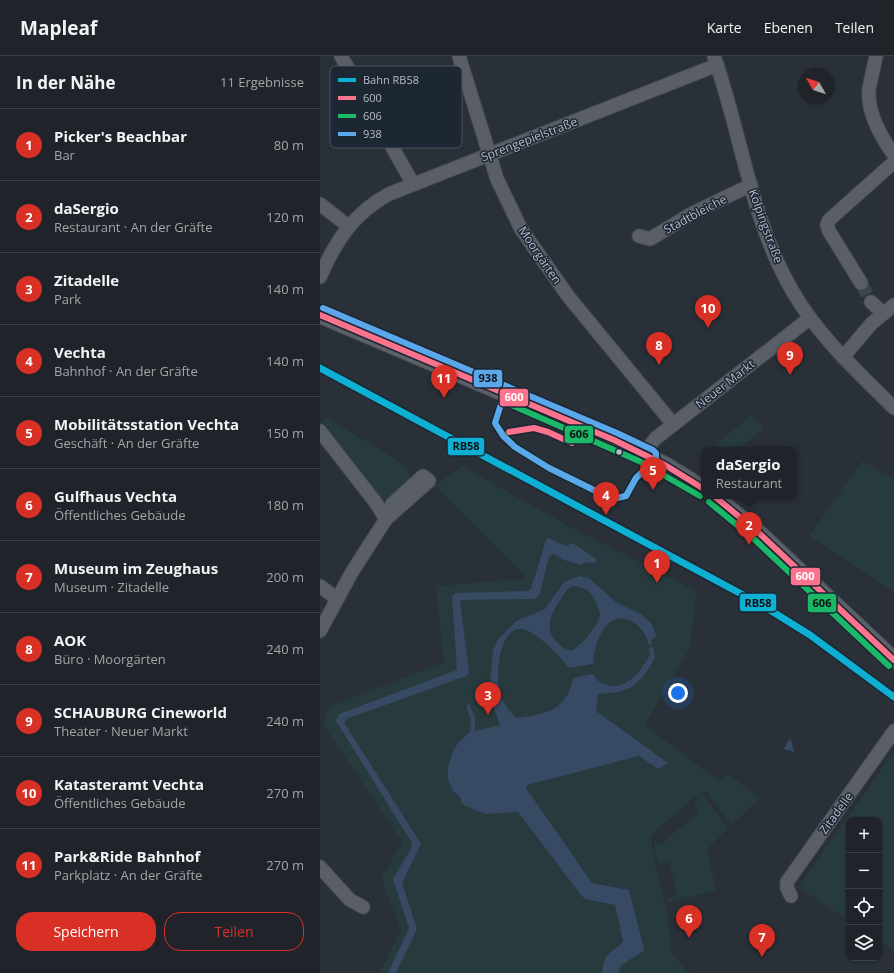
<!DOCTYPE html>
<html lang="de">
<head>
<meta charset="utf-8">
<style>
  body { margin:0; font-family:"Open Sans",sans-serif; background:#282c32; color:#f1f3f6 }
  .controls { position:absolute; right:12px; bottom:12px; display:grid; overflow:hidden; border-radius:8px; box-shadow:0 1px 3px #0004 }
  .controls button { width:36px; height:36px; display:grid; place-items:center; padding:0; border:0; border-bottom:1px solid #3d4147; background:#20242a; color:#f1f3f6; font:20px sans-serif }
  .compass { position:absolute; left:478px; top:12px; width:36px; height:36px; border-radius:50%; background:#20242a; box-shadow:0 1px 3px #0004; rotate:309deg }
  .you { position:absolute; left:358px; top:637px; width:14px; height:14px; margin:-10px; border:3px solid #fff; border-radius:50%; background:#1a73e8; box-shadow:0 0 0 6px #1a73e833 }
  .badge { display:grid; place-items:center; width:26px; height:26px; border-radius:50%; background:#d93025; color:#fff; font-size:13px; font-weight:700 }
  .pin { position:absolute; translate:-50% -33px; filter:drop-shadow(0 1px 2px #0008) }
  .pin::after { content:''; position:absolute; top:21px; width:14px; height:12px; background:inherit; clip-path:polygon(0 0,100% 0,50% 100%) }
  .popup { position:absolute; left:381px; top:391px; width:96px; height:52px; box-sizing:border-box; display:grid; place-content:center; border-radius:8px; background:#20242a; filter:drop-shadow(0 1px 3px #0005); font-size:13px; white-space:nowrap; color:#a2a4a8 }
  .popup b { font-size:15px; color:#f1f3f6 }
  .popup::after { content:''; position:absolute; left:50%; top:100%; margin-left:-8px; border:8px solid transparent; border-top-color:#20242a }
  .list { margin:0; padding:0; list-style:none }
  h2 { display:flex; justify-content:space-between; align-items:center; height:52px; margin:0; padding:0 16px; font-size:17px }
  h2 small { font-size:13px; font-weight:400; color:#a2a4a8 }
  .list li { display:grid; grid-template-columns:26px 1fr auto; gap:12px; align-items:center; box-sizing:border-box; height:72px; padding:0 16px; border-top:1px solid #3d4147 }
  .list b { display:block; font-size:15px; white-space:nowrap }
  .list p { margin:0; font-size:13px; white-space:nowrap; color:#a2a4a8 }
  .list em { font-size:13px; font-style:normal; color:#a2a4a8 }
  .actions { display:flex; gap:8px; padding:12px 16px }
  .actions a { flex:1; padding:9px 0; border:1px solid #d93025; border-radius:16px; text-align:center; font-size:14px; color:#d93025 }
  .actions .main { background:#d93025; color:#fff }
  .icon { flex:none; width:22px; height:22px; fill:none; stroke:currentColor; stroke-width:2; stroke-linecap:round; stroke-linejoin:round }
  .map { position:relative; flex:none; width:574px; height:917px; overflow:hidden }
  header { display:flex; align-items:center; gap:24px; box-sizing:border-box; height:56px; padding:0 20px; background:#20242a; border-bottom:1px solid #3d4147 }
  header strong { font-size:19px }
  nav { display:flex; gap:22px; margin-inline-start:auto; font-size:14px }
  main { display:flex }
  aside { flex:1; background:#20242a }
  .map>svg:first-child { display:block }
  .green { fill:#273a3e }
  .water { fill:#384963; fill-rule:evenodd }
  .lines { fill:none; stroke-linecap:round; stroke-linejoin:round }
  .minor-tunnel { stroke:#3f454e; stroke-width:13; stroke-dasharray:13 6; stroke-linecap:butt }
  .minor-casing { stroke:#484c53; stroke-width:15 }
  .major-casing { stroke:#484c55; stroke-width:18 }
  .minor { stroke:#5a5e66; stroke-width:13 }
  .major { stroke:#5c6168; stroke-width:16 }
  .bus-1-casing { stroke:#1d2633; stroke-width:9 }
  .bus-2-casing { stroke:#1d2633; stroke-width:9 }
  .bus-3-casing { stroke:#1d2633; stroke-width:9 }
  .bus-1 { stroke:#fc738d; stroke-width:6 }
  .bus-2 { stroke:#1ab867; stroke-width:6 }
  .bus-3 { stroke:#5aa8eb; stroke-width:6 }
  .rail-1-casing { stroke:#1d2633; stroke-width:10 }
  .rail-1 { stroke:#0dafd3; stroke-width:7 }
  .bus-dot { fill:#b4bcc9; stroke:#1d2633; stroke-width:1.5 }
  .labels { text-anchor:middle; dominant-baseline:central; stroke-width:3; stroke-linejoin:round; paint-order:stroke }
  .street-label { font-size:12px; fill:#b4bcc9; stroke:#1d2633 }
  .key { fill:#1d2633; stroke:#4a5360; stroke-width:1 }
  .key-label { font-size:11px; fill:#b4bcc9 }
  .line-badge { stroke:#1d2633; stroke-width:1.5 }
  .badge-label { font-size:11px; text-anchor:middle; font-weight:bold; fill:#fff }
  .pale-badge-label { font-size:11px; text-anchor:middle; font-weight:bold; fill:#111 }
</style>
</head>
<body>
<header>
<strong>Mapleaf</strong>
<nav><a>Karte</a><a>Ebenen</a><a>Teilen</a></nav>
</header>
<main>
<aside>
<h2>In der Nähe<small>11 Ergebnisse</small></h2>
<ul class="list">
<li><span class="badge">1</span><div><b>Picker's Beachbar</b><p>Bar</p></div><em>80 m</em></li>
<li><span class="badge">2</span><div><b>daSergio</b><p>Restaurant · An der Gräfte</p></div><em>120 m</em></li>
<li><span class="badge">3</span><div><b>Zitadelle</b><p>Park</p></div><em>140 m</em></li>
<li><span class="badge">4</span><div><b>Vechta</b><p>Bahnhof · An der Gräfte</p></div><em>140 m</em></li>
<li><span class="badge">5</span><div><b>Mobilitätsstation Vechta</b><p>Geschäft · An der Gräfte</p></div><em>150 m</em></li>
<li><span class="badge">6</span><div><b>Gulfhaus Vechta</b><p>Öffentliches Gebäude</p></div><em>180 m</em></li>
<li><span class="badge">7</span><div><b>Museum im Zeughaus</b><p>Museum · Zitadelle</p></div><em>200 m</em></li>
<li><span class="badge">8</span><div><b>AOK</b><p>Büro · Moorgärten</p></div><em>240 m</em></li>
<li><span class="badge">9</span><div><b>SCHAUBURG Cineworld</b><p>Theater · Neuer Markt</p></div><em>240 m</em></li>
<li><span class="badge">10</span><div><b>Katasteramt Vechta</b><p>Öffentliches Gebäude</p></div><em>270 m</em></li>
<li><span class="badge">11</span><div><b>Park&amp;Ride Bahnhof</b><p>Parkplatz · An der Gräfte</p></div><em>270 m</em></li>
</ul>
<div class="actions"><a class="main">Speichern</a><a>Teilen</a></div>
</aside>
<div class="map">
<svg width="574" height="917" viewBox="0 0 574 917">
  <rect width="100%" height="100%" fill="#2a3038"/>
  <g class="green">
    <polygon points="432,359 444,372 417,394 392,394 397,390 396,388"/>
    <path d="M5 361 77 404C100 424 87 427 69 443L61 442 3 366Z"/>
    <polygon points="542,405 574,422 574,536 489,480"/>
    <polygon points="142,410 252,472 376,535 370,591 325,669 399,725 408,718 440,742 411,769 386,736 376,742 372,741 368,748 338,772 331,782 335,808 348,860 351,897 369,917 59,917 81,873 64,831 62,821 82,786 3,668 9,651 124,606 116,530 202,523 204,519 115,430"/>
    <polygon points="574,696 574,895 559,885 559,764 529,764 529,865 478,831"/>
    <polygon points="383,739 408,772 387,793 396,834 349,846 347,843 357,838 349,805 338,808 334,788 345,787 345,784 380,756 374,747"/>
  </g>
  <g class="water">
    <polygon points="228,482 246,490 253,487 277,504 274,507 265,506 261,509 244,504 234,498 229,500 220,538 215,543 140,544 149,617 146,620 26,663 25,668 101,788 82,827 97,873 76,917 68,917 89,872 73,823 92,791 92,787 16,665 19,658 137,614 132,540 136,537 208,535 211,533 226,484"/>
    <path d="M260 520 269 522 297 547 321 558 331 567 336 579 335 582 331 583 332 588 329 589C326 573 307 554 290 566 278 576 274 594 273 608L249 612C241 601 214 572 200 573 177 574 175 626 181 640 184 648 190 657 197 662 225 658 247 655 253 622L273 618C276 623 279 626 284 628 305 637 321 615 330 599L329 592 333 591 335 602C319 630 310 637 278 638L276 655 348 707 338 713 319 700 207 729 206 732 272 827 309 834 324 892 323 895 300 910 299 917H282C285 892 291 900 303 885L295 849 265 843 261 839 198 756 165 758 142 748 140 741 133 735 128 723V712L132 697 138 687 150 676 151 664 147 653 148 646 155 662V675L180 669 169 638 173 594 177 585 196 565 225 553 244 526ZM253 530C266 531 271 535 276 547 278 551 280 555 280 559 279 569 260 591 251 595 245 593 241 590 236 585 224 572 231 559 239 546 243 539 246 533 253 530Z"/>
    <polygon points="471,683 474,696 464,693 468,685"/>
  </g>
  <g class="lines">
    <polyline class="minor-tunnel" points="541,227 551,246"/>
    <defs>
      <g id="minor">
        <polyline points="21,0 93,128"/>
        <polyline points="139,0 177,123 201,173 248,240 353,368"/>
        <path d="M394 0C421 77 431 165 473 236 499 281 538 316 574 352"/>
        <path d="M556 0C554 11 551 22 549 33 547 57 561 81 574 99"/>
        <polyline points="0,148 28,170"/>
        <polyline points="319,180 330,183 373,157 431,129"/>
        <path d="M0 221C16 184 34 157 69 138L397 9"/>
        <polyline points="541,227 509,175 507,169 509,164 574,106"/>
        <polyline points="551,246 563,257"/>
        <polyline points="523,301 552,267 574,249"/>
        <polyline points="0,375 56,447 66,463"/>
        <polyline points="323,398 336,382 490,262"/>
        <polyline points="0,530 17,543"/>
        <polyline points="0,575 32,516 66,463 72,448 103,420 109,425 66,463"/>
        <polyline points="0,811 30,844 43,851"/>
        <polyline points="471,840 467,832 467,826 574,675"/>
      </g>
      <g id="major">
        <polyline points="0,259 294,384 345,409 384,433"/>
        <polyline points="394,440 439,477 574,604"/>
      </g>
    </defs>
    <use href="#minor" class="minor-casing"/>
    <use href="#major" class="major-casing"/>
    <use href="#minor" class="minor"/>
    <use href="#major" class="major"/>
    <defs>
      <g id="bus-1">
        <polyline points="0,259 294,384 345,409 384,433"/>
        <polyline points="189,376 214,372 228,376 252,387"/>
        <polyline points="394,440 439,477 574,604"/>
      </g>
      <g id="bus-2">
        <polyline points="189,348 319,405 380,440"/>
        <polyline points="176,369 184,380 195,391 229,412 292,443 306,440 316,422 333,406"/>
        <polyline points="389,446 434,483 569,610"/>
      </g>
      <polyline id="bus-3" points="3,252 297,377 333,394 336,397 336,403 316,422 306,440 292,443 229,412 195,391 183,380 175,367 182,345"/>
    </defs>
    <use href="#bus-1" class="bus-1-casing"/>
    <use href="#bus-2" class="bus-2-casing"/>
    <use href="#bus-3" class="bus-3-casing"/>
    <use href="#bus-1" class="bus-1"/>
    <use href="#bus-2" class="bus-2"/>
    <use href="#bus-3" class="bus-3"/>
    <defs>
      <polyline id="rail-1" points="0,312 440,548 490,579 574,641"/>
    </defs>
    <use href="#rail-1" class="rail-1-casing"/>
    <use href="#rail-1" class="rail-1"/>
  </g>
  <circle class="bus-dot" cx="299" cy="396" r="3.5"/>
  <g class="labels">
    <g class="street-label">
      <text transform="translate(209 83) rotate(-21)">Sprengepielstraße</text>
      <text transform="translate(375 158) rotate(-28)">Stadtbleiche</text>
      <text transform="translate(446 170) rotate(70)">Kolpingstraße</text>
      <text transform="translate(220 199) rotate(56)">Moorgärten</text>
      <text transform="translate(405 328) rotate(-38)">Neuer Markt</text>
      <text transform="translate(516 757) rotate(-54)">Zitadelle</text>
    </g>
  </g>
  <rect x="10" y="10" width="132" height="82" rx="6" class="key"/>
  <rect x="18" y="22" width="18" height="4" fill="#0dafd3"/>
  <rect x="18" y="40" width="18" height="4" fill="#fc738d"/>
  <rect x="18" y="58" width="18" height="4" fill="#1ab867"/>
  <rect x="18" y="76" width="18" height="4" fill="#5aa8eb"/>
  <g class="key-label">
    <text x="43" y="28">Bahn RB58</text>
    <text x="43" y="46">600</text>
    <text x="43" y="64">606</text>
    <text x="43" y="82">938</text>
  </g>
  <g class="line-badge">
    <rect x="153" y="313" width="30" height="19" rx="4" fill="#5aa8eb"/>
    <rect x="179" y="332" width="30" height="19" rx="4" fill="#fc738d"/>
    <rect x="244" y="369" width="30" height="19" rx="4" fill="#1ab867"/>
    <rect x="127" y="381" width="38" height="19" rx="4" fill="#0dafd3"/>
    <rect x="470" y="511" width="31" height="19" rx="4" fill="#fc738d"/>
    <rect x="419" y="537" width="38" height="19" rx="4" fill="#0dafd3"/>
    <rect x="487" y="537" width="30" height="20" rx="4" fill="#1ab867"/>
  </g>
  <g class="badge-label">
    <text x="194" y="345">600</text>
    <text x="485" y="524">600</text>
  </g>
  <g class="pale-badge-label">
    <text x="168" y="326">938</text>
    <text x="259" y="382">606</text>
    <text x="146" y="394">RB58</text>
    <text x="438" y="551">RB58</text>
    <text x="502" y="551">606</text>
  </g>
</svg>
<div class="controls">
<button>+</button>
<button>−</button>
<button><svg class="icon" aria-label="locate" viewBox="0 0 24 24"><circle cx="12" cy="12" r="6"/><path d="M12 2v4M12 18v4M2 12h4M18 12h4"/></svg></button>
<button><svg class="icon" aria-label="layers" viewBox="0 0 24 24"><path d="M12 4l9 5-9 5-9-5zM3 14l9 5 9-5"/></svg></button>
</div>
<svg class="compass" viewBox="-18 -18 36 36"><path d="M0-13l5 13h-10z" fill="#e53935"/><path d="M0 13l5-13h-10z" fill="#a2a4a8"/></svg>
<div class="you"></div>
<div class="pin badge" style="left:337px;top:527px">1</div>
<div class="pin badge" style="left:429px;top:489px">2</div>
<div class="popup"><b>daSergio</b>Restaurant</div>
<div class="pin badge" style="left:168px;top:659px">3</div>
<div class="pin badge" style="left:286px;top:459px">4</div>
<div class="pin badge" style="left:333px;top:434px">5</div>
<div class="pin badge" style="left:369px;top:882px">6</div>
<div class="pin badge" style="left:442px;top:901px">7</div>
<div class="pin badge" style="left:339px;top:309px">8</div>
<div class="pin badge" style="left:470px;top:319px">9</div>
<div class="pin badge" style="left:388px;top:272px">10</div>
<div class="pin badge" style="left:124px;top:342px">11</div>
</div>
</main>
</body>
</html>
